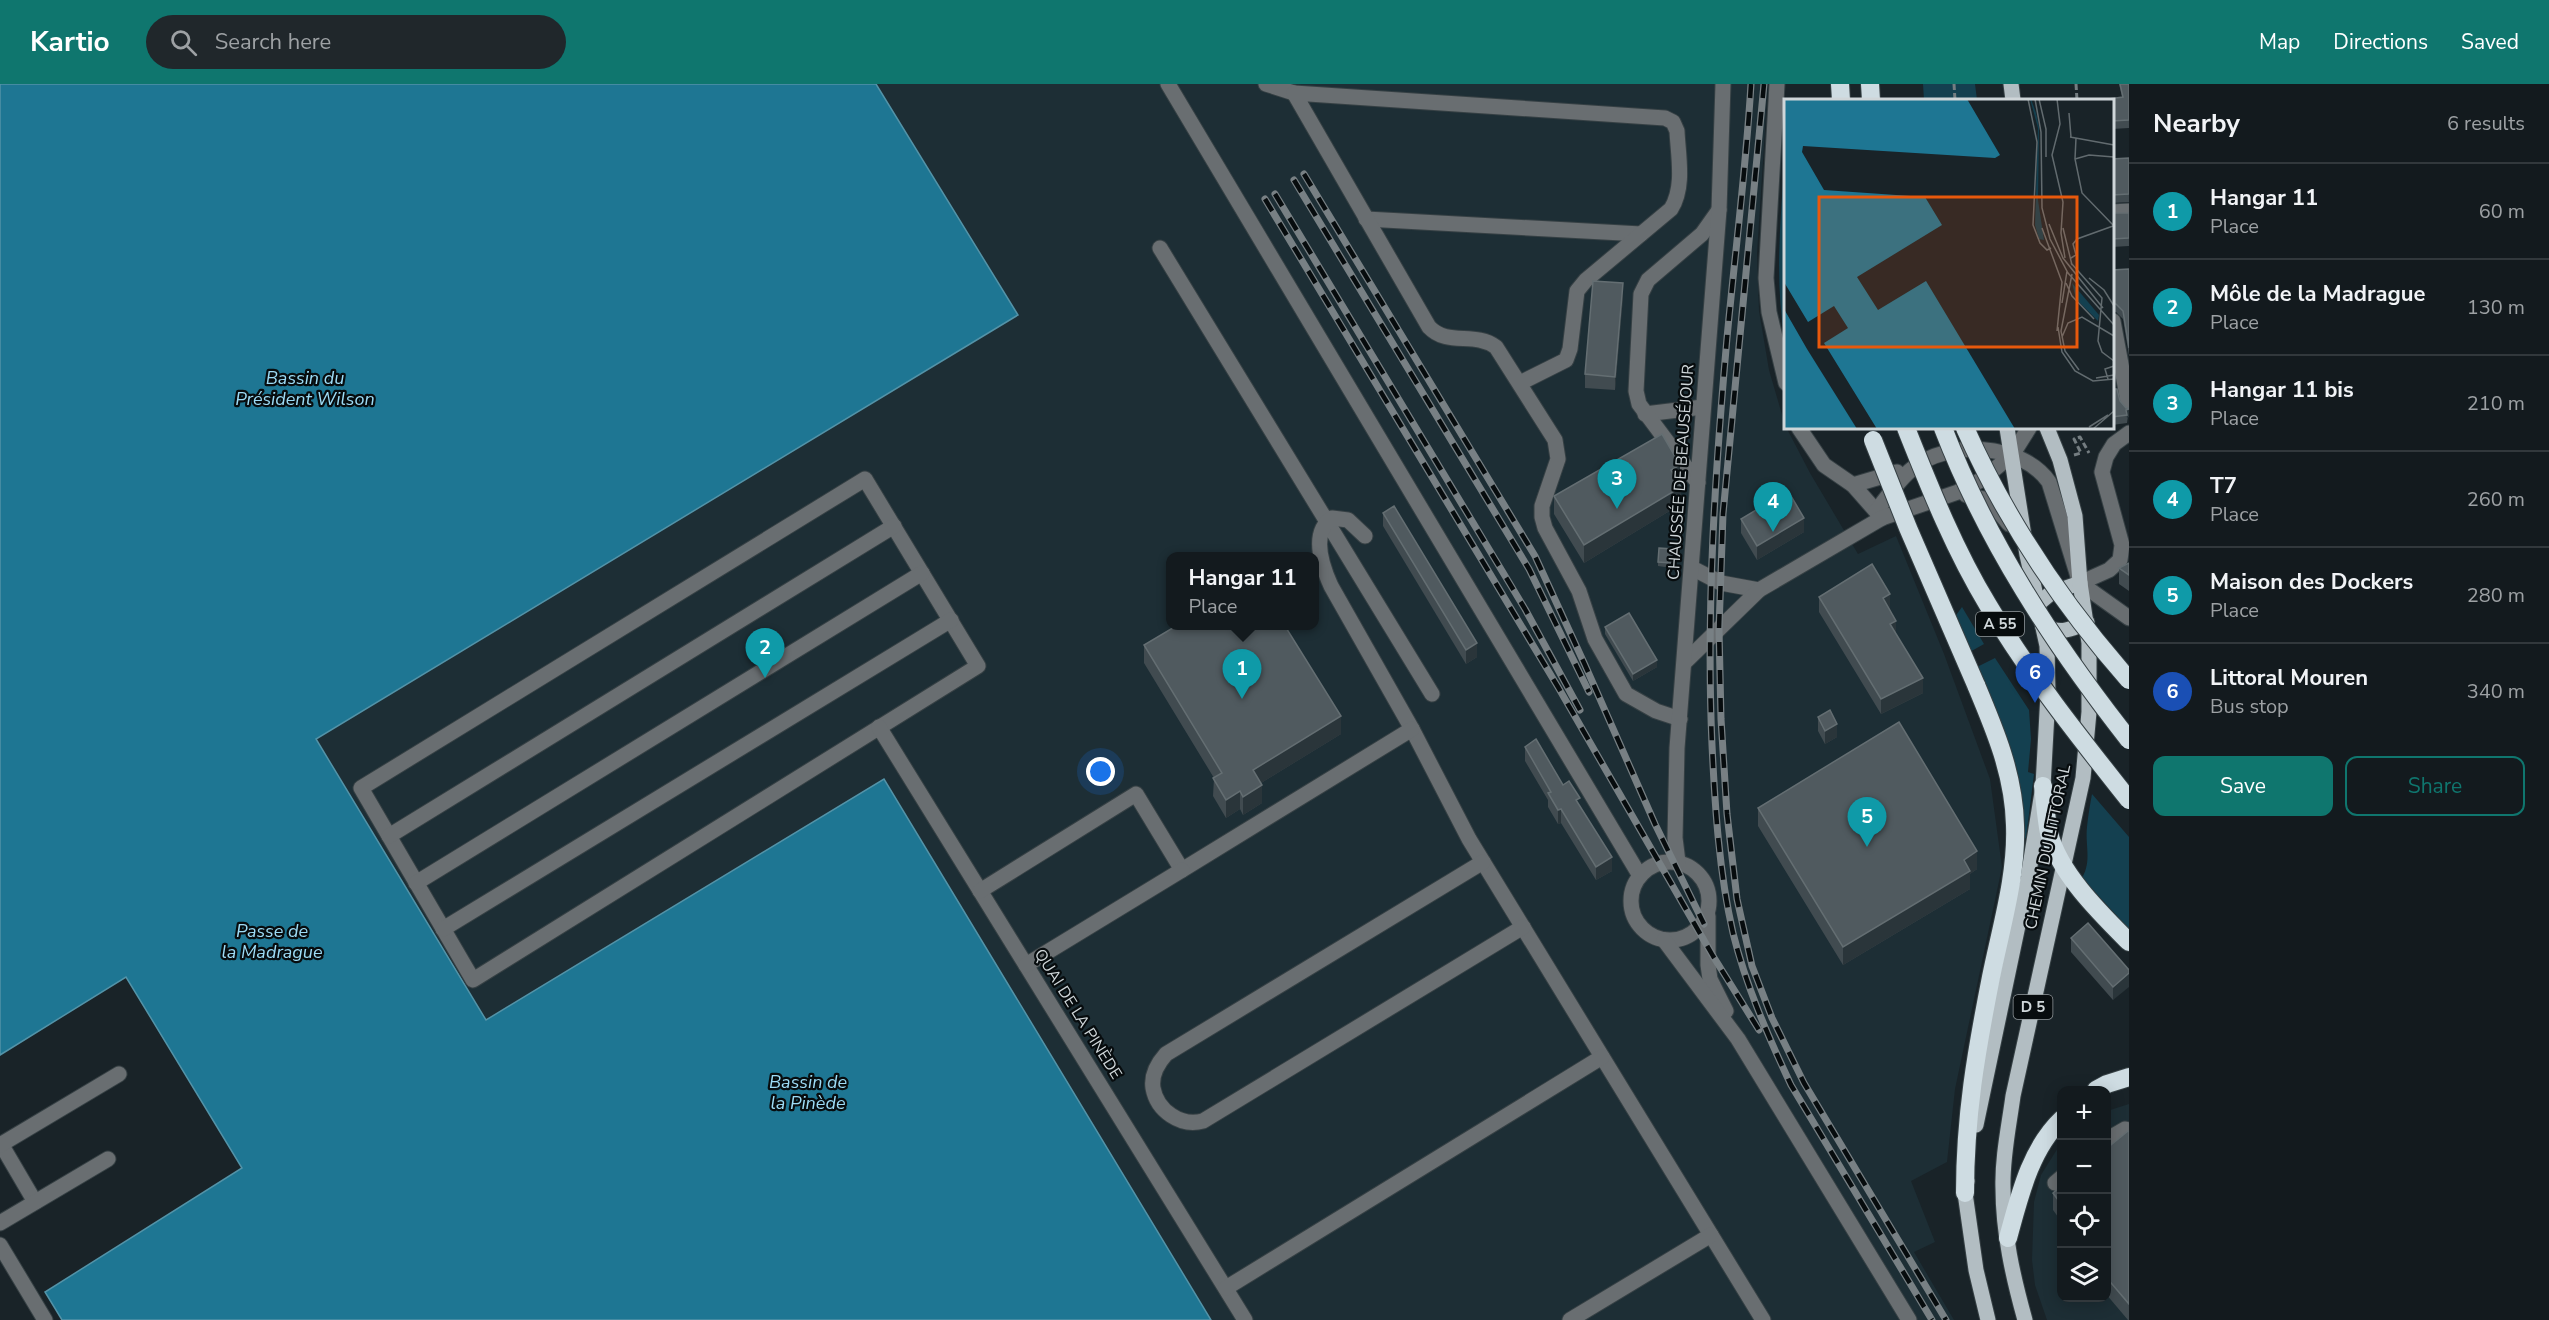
<!DOCTYPE html>
<html lang="en">
<head>
<meta charset="utf-8">
<style>
  body { margin:0; font-family:"Nunito Sans",sans-serif; background:#20272b; color:#f1f3f6 }
  .controls { position:absolute; right:18px; bottom:18px; display:grid; overflow:hidden; border-radius:12px; box-shadow:0 3px 15px #0003 }
  .controls button { width:54px; height:54px; display:grid; place-items:center; padding:0; border:0; border-bottom:2px solid #32383c; background:#131a1e; color:#f1f3f6; font:30px sans-serif }
  .you { position:absolute; left:1101px; top:688px; width:21px; height:21px; margin:-15px; border:4px solid #fff; border-radius:50%; background:#1a73e8; box-shadow:0 0 0 9px #1a73e833 }
  .badge { display:grid; place-items:center; width:39px; height:39px; border-radius:50%; background:#0f766e; color:#fff; font-size:20px; font-weight:700 }
  .pin { position:absolute; translate:-50% -50px; filter:drop-shadow(0 2px 3px #0008) }
  .pin::after { content:''; position:absolute; top:32px; width:21px; height:18px; background:inherit; clip-path:polygon(0 0,100% 0,50% 100%) }
  .popup { position:absolute; left:1166px; top:468px; width:153px; height:78px; box-sizing:border-box; display:grid; place-content:center; border-radius:12px; background:#131a1e; filter:drop-shadow(0 2px 4px #0005); font-size:20px; white-space:nowrap; color:#9da1a4 }
  .popup b { font-size:22px; color:#f1f3f6 }
  .popup::after { content:''; position:absolute; left:50%; top:100%; margin-left:-12px; border:12px solid transparent; border-top-color:#131a1e }
  .list { margin:0; padding:0; list-style:none }
  h2 { display:flex; justify-content:space-between; align-items:center; height:78px; margin:0; padding:0 24px; font-size:26px }
  h2 small { font-size:20px; font-weight:400; color:#9da1a4 }
  .list li { display:grid; grid-template-columns:39px 1fr auto; gap:18px; align-items:center; box-sizing:border-box; height:96px; padding:0 24px; border-top:2px solid #32383c }
  .list b { display:block; font-size:22px; white-space:nowrap }
  .list p { margin:0; font-size:20px; white-space:nowrap; color:#9da1a4 }
  .list em { font-size:20px; font-style:normal; color:#9da1a4 }
  .actions { display:flex; gap:12px; padding:18px 24px }
  .actions a { flex:1; padding:14px 0; border:2px solid #0f766e; border-radius:12px; text-align:center; font-size:21px; color:#0f766e }
  .actions .main { background:#0f766e; color:#fff }
  .icon { flex:none; width:33px; height:33px; fill:none; stroke:currentColor; stroke-width:2; stroke-linecap:round; stroke-linejoin:round }
  .map { position:relative; flex:none; width:2129px; height:1236px; overflow:hidden }
  header { display:flex; align-items:center; gap:36px; box-sizing:border-box; height:84px; padding:0 30px; background:#0f766e; color:#fff }
  header strong { font-size:28px }
  nav { display:flex; gap:33px; margin-inline-start:auto; font-size:21px }
  .search { width:420px; height:54px; background:#20272b; display:flex; align-items:center; gap:15px; box-sizing:border-box; padding:0 21px; border-radius:33px; color:#9da1a4; font-size:22px }
  main { display:flex }
  aside { flex:1; background:#131a1e }
  .map>svg:first-child { display:block }
  .built { fill:#1d2e35; fill-rule:evenodd }
  .green { fill:#144050 }
  .water { fill:#1e7693; stroke:#5393a8; stroke-width:1.5 }
  .lines { fill:none; stroke-linecap:round; stroke-linejoin:round }
  .minor-casing { stroke:#364044; stroke-width:17 }
  .major-casing { stroke:#364044; stroke-width:17 }
  .highway-casing { stroke:#364044; stroke-width:20 }
  .path { stroke:#747d81; stroke-width:3; stroke-dasharray:6 3; stroke-linecap:butt }
  .minor { stroke:#696e71; stroke-width:15 }
  .major { stroke:#b2bdc2; stroke-width:15 }
  .highway { stroke:#cedce2; stroke-width:18 }
  .rail-casing { stroke:#788084; stroke-width:7 }
  .rail { stroke:#070c0e; stroke-width:4.5; stroke-dasharray:14; stroke-linecap:butt }
  .highway-bridge-casing { stroke:#364044; stroke-width:20; stroke-linecap:butt }
  .highway-bridge { stroke:#cedce2; stroke-width:18 }
  .wall { fill:#414b50 }
  .shaded-wall { fill:#2a353a }
  .building { fill:#505a5f; stroke:#646e72; stroke-width:1.5 }
  .labels { text-anchor:middle; dominant-baseline:central; stroke-width:4.5; stroke-linejoin:round; paint-order:stroke }
  .shield { fill:#070c0e; stroke:#93999c; stroke-width:1.5 }
  .shield-label { font-size:15px; font-weight:bold; fill:#cfd6d9 }
  .street-label { font-size:16px; fill:#cfd6d9; stroke:#070c0e }
  .water-label { font-size:18px; font-style:italic; fill:#9ddcf6; stroke:#070c0e }
  .inset-road { fill:none; stroke:#626b6f; stroke-width:1.5 }
  .view { fill:#e8590c; fill-opacity:0.15; stroke:#e8590c; stroke-width:3 }
  .inset-edge { fill:none; stroke:#cfd6d9; stroke-width:3 }
</style>
</head>
<body>
<header>
<strong>Kartio</strong>
<div class="search"><svg class="icon" aria-label="search" viewBox="0 0 24 24"><circle cx="10" cy="10" r="6"/><path d="M15 15l6 6"/></svg>Search here</div>
<nav><a>Map</a><a>Directions</a><a>Saved</a></nav>
</header>
<main>
<div class="map">
<svg width="2129" height="1236" viewBox="0 0 2129 1236">
  <rect width="100%" height="100%" fill="#192328"/>
  <g class="built">
    <path d="M876 0H1768L1757 169 1759 227 1769 286 1785 341 1810 389 1858 470 1896 452 1944 570 1990 695 2002 783 1955 1005 1947 1078 1911 1097 1935 1158 1914 1168 1954 1236H1211L884 696 489 935 484 934 316 655 1017 231ZM1170 472H1314V542H1170Z"/>
    <polygon points="2129,1020 2129,1236 2047,1236 2035,1201 2032,1176 2034,1118 2041,1091 2061,1059 2062,1214 2106,1214 2107,1027"/>
  </g>
  <g class="green">
    <polygon points="1923,0 1975,0 1977,16 1924,16"/>
    <path d="M1785 69 1786 257H1785C1774 194 1781 132 1785 69Z"/>
    <polygon points="1962,523 1984,560 1968,569 1954,534"/>
    <polygon points="1995,574 2029,626 2031,655 2028,688 2034,690 2026,754 2023,756 2021,710 2014,677 1977,583"/>
    <path d="M2092 710 2129 753V845L2082 794C2092 777 2085 762 2087 743 2088 732 2090 721 2092 710Z"/>
  </g>
  <polygon class="water" points="0,0 876,0 1018,231 316,655 486,936 884,695 1211,1236 62,1236 45,1208 242,1084 126,893 0,971"/>
  <g class="lines">
    <defs>
      <g id="minor">
        <polyline points="1168,0 1640,792"/>
        <polyline points="1266,0 1294,9"/>
        <polyline points="1777,0 1766,194 1769,228 1786,299"/>
        <polyline points="2112,128 2129,127"/>
        <polyline points="1366,135 1641,150"/>
        <polyline points="1160,164 1432,610"/>
        <polyline points="2113,237 2129,323"/>
        <path d="M1520 299 1566 276 1570 265 1577 207 1586 196 1671 125C1685 103 1678 71 1677 47L1673 38 1665 34 1294 9 1429 243C1448 263 1474 247 1496 263L1555 356 1558 375 1542 422V433L1545 444 1579 507 1595 555 1626 610 1656 627 1680 635"/>
        <polyline points="1645,330 1703,323"/>
        <polyline points="1799,344 1824,381 1853,401 1882,434"/>
        <polygon points="865,395 978,582 473,896 361,704"/>
        <polyline points="1698,399 1639,320 1636,307 1641,210 1648,196 1702,150 1719,126"/>
        <polyline points="1853,401 1897,388"/>
        <polyline points="1966,411 1989,416 2009,440"/>
        <path d="M1876 427C1887 414 1898 396 1912 385 1947 355 2022 359 2049 398L2080 499 2129 534"/>
        <path d="M1365 452 1348 436 1332 434C1310 449 1322 482 1331 502L1412 645 1469 755 1763 1236"/>
        <polyline points="1692,484 1721,499 1759,506"/>
        <polyline points="2080,499 2109,486 2120,476 2122,461 2102,388 2106,373 2114,360 2129,349"/>
        <polyline points="1685,578 1759,506 1882,434 1958,408 1981,396 2012,371 2029,344"/>
        <polyline points="879,643 1245,1236"/>
        <polyline points="389,752 894,442"/>
        <circle cx="1670" cy="817" r="39"/>
        <path d="M1483 778 1166 970C1158 979 1151 991 1153 1004 1157 1027 1181 1043 1203 1037L1523 843"/>
        <polyline points="1678,778 1675,754 1677,664 1719,126 1723,0"/>
        <polyline points="416,799 922,489"/>
        <polyline points="980,807 1136,710 1182,786 1412,645"/>
        <polyline points="1708,832 1708,881 1710,895 1726,927"/>
        <polyline points="443,845 951,536"/>
        <polyline points="1664,856 1738,955 1909,1236"/>
        <polyline points="1026,881 1182,786"/>
        <polyline points="2106,1056 2125,1045 2129,1046"/>
        <polyline points="1,1060 35,1118"/>
        <polyline points="0,1061 119,990"/>
        <polyline points="2055,1099 2062,1093"/>
        <polyline points="0,1139 108,1075"/>
        <polyline points="0,1161 45,1236"/>
        <polyline points="1226,1204 1602,973"/>
        <polyline points="1570,1236 1711,1151"/>
      </g>
      <g id="major">
        <polyline points="2011,0 2013,16"/>
        <polyline points="2038,520 2051,509 2080,499"/>
        <path d="M2043 543C2061 549 2069 547 2087 538"/>
        <polyline points="1976,1041 2028,794 2043,702 2048,610 2047,562 2027,471 2007,344"/>
        <polyline points="1967,1097 1965,1109 1976,1186 1988,1236"/>
        <path d="M2025 1236C2013 1193 2003 1149 2003 1104 2002 1074 2009 1042 2013 1012L2083 694 2089 628V559L2080 499 2075 432 2060 376 2047 344"/>
      </g>
      <g id="highway">
        <polyline points="1840,0 1841,16"/>
        <polyline points="1870,0 1871,16"/>
        <path d="M2043 702C2045 717 2046 734 2049 749 2059 789 2100 829 2129 858"/>
        <polyline points="2096,1006 2107,1000 2129,993"/>
        <path d="M1965 1109C1965 1032 1976 969 1991 893 2001 843 2017 792 2015 741 2014 691 1995 646 1976 601"/>
        <path d="M2008 1154C2019 1114 2030 1065 2062 1035"/>
      </g>
    </defs>
    <use href="#minor" class="minor-casing"/>
    <use href="#major" class="major-casing"/>
    <use href="#highway" class="highway-casing"/>
    <g class="path">
      <polyline points="1954,0 1955,16"/>
      <polyline points="2076,0 2077,16"/>
      <polyline points="2074,371 2081,369 2074,355 2080,353 2089,369"/>
    </g>
    <use href="#minor" class="minor"/>
    <use href="#major" class="major"/>
    <use href="#highway" class="highway"/>
    <defs>
      <g id="rail">
        <path d="M1751 0C1746 85 1735 169 1727 254 1715 389 1706 525 1712 661 1715 723 1719 788 1733 849 1746 902 1768 952 1791 1001L1932 1236"/>
        <polyline points="1764,0 1723,430 1719,545 1721,635 1727,730 1737,815 1752,882 1772,934 1804,999 1946,1236"/>
        <polyline points="1304,90 1535,472 1585,581 1655,740 1704,840"/>
        <polyline points="1294,96 1529,485 1589,608"/>
        <polyline points="1275,110 1525,525 1580,626"/>
        <polyline points="1265,115 1558,603 1713,872 1759,946"/>
      </g>
    </defs>
    <use href="#rail" class="rail-casing"/>
    <use href="#rail" class="rail"/>
    <defs>
      <g id="highway-bridge">
        <path d="M1906 344C1930 404 1954 465 1988 521 2029 590 2079 653 2129 716"/>
        <path d="M1943 344C1987 458 2053 559 2129 656"/>
        <path d="M1965 344C2006 436 2062 520 2129 596"/>
        <polyline points="1873,356 1908,444 1976,601"/>
      </g>
    </defs>
    <use href="#highway-bridge" class="highway-bridge-casing"/>
    <use href="#highway-bridge" class="highway-bridge"/>
  </g>
  <g class="wall">
    <polygon points="2119,0 2129,0 2129,44 2112,45 2112,16 2122,13"/>
    <polygon points="2129,74 2129,118 2112,119 2112,75"/>
    <polygon points="2112,129 2129,129 2129,162 2112,163"/>
    <polygon points="2129,185 2129,272 2123,235 2116,228 2112,228 2112,186"/>
    <polygon points="1623,213 1615,306 1585,304 1585,290"/>
    <polygon points="2112,305 2120,317 2126,324 2129,324 2127,339 2112,341"/>
    <polygon points="2078,344 2093,344 2079,346"/>
    <polygon points="1680,398 1678,399 1681,420 1584,479 1554,430 1554,412"/>
    <polygon points="1383,429 1477,573 1466,580 1383,442"/>
    <polygon points="1741,435 1804,448 1757,476 1741,449"/>
    <polygon points="1673,465 1672,484 1658,482 1658,478"/>
    <polygon points="2129,479 2129,507 2119,500 2119,484"/>
    <polygon points="1819,513 1890,525 1896,550 1923,609 1881,630 1819,528"/>
    <polygon points="1605,543 1657,583 1633,597 1605,550"/>
    <polygon points="1144,561 1341,650 1261,699 1262,719 1243,731 1240,725 1226,734 1213,712 1214,694 1144,579"/>
    <polygon points="1818,633 1837,653 1825,660 1818,647"/>
    <polygon points="1525,663 1563,701 1580,722 1612,787 1596,796 1561,739 1558,740 1548,723 1548,716 1525,677"/>
    <polygon points="1758,724 1977,785 1970,790 1970,805 1843,881 1758,742"/>
    <polygon points="2071,854 2129,886 2113,916 2071,868"/>
    <polygon points="2129,1048 2129,1236 2128,1236 2106,1210 2106,1065"/>
    <polygon points="2061,1102 2061,1137 2053,1126 2053,1109"/>
  </g>
  <g class="shaded-wall">
    <polygon points="1623,199 1623,213 1615,306 1615,293"/>
    <polygon points="2129,325 2129,333 2127,334 2126,326"/>
    <polygon points="1680,381 1680,398 1671,404 1671,386"/>
    <polygon points="1681,403 1681,420 1584,479 1584,461"/>
    <polygon points="1804,434 1804,448 1757,476 1757,462"/>
    <polygon points="1890,510 1890,525 1883,529 1883,514"/>
    <polygon points="1896,537 1896,552 1890,540"/>
    <polygon points="1477,559 1477,573 1466,580 1466,566"/>
    <polygon points="1657,576 1657,583 1633,597 1633,590"/>
    <polygon points="1923,594 1923,609 1881,630 1881,615"/>
    <polygon points="1341,632 1341,650 1253,704 1253,686"/>
    <polygon points="1837,640 1837,653 1825,660 1825,647"/>
    <polygon points="1262,701 1262,719 1243,731 1243,713"/>
    <polygon points="1240,707 1240,725 1226,734 1226,716"/>
    <polygon points="1561,725 1561,739 1558,740 1558,726"/>
    <polygon points="1977,767 1977,785 1970,790 1970,805 1843,881 1843,863 1964,776"/>
    <polygon points="1612,773 1612,787 1596,796 1596,783"/>
    <polygon points="2129,889 2129,903 2113,916 2113,903"/>
  </g>
  <g class="building">
    <polygon points="2120,0 2129,0 2129,36 2112,37 2112,16 2101,16 2123,13"/>
    <polygon points="2129,74 2129,110 2112,111 2112,75"/>
    <polygon points="2112,129 2129,129 2129,154 2112,155"/>
    <polygon points="2129,185 2129,264 2123,227 2116,220 2112,220 2112,186"/>
    <polygon points="1593,197 1623,199 1615,293 1585,290"/>
    <polygon points="2112,305 2117,305 2120,317 2126,324 2129,324 2129,325 2126,326 2127,331 2112,333"/>
    <polygon points="1662,350 1680,381 1671,386 1681,403 1584,461 1554,412"/>
    <polygon points="1788,407 1804,434 1757,462 1741,435"/>
    <polygon points="1394,422 1477,559 1466,566 1383,429"/>
    <polygon points="1659,464 1673,465 1672,479 1658,478"/>
    <polygon points="2129,479 2129,491 2119,484"/>
    <polygon points="1872,480 1890,510 1883,514 1896,537 1890,540 1923,594 1881,615 1819,513"/>
    <polygon points="1629,529 1657,576 1633,590 1605,543"/>
    <polygon points="1176,542 1285,542 1341,632 1253,686 1262,701 1243,713 1240,707 1226,716 1213,694 1222,689 1144,561"/>
    <polygon points="1830,626 1837,640 1825,647 1818,633"/>
    <polygon points="1899,638 1977,767 1964,776 1970,787 1843,863 1758,724"/>
    <polygon points="1536,655 1563,701 1569,697 1580,714 1576,716 1612,773 1596,783 1561,725 1558,726 1548,709 1551,708 1525,663"/>
    <polygon points="2088,839 2129,886 2129,889 2113,903 2071,854"/>
    <polygon points="2128,1047 2129,1048 2129,1220 2106,1193 2106,1065"/>
    <polygon points="2061,1102 2061,1120 2053,1109"/>
  </g>
  <g class="labels">
    <g class="shield">
      <rect x="1976" y="528" width="48" height="24" rx="4.5"/>
      <rect x="2013.5" y="911" width="39" height="24" rx="4.5"/>
    </g>
    <g class="shield-label">
      <text x="2000" y="540">A 55</text>
      <text x="2033" y="923">D 5</text>
    </g>
    <g class="street-label">
      <text transform="translate(1681 388) rotate(-86)">CHAUSSÉE DE BEAUSÉJOUR</text>
      <text transform="translate(2048 763) rotate(-78)">CHEMIN DU LITTORAL</text>
      <text transform="translate(1078 930) rotate(58)">QUAI DE LA PINÈDE</text>
    </g>
    <g class="water-label">
      <text x="305" y="294">Bassin du<tspan x="305" dy="21">Président Wilson</tspan></text>
      <text x="272" y="847">Passe de<tspan x="272" dy="21">la Madrague</tspan></text>
      <text x="808" y="998">Bassin de<tspan x="808" dy="21">la Pinède</tspan></text>
    </g>
  </g>
  <g transform="translate(1784 15)">
    <rect width="330" height="330" fill="#192328"/>
    <path d="M246 0H247L252 14 255 28 254 101 260 141 255 140 251 126 254 29ZM288 184 315 216 314 222 292 200Z" fill="#144050"/>
    <path d="M0 0H183L216 56 211 59 19 47 18 53 40 91 141 98 158 126 73 178 94 211 142 182 231 330H93L40 244 64 229 50 207 24 223 0 183ZM0 210 23 250 73 330H0Z" fill="#1e7693"/>
    <path class="inset-road" d="M244 0 253 43 249 126 256 144 263 151 267 149M251 0 257 33 258 109 266 140 284 174 330 226M255 0 262 30V58M273 0 276 25 268 56 279 103 277 134 281 159M285 14 287 38M286 38 330 46M292 39 291 60 298 94 330 127M291 60 305 56 330 58M265 125 279 159 319 209M258 129 278 183 273 232M279 129 288 166M287 159 292 156 289 145 293 140 329 127M287 164 318 199 314 242 318 253 330 262M288 175 277 232 281 252 295 271M305 179 320 191 330 207M282 184 288 197 310 220M278 204 283 172M274 228 278 253 291 272 309 282 330 280M278 238 284 224 298 218 330 237M312 279 330 276M324 280 321 270 330 267M305 328 324 316M309 330 330 312"/>
    <path class="view" d="M35 98H293V248H35Z"/>
    <rect width="330" height="330" class="inset-edge"/>
  </g>
</svg>
<div class="controls">
<button>+</button>
<button>−</button>
<button><svg class="icon" aria-label="locate" viewBox="0 0 24 24"><circle cx="12" cy="12" r="6"/><path d="M12 2v4M12 18v4M2 12h4M18 12h4"/></svg></button>
<button><svg class="icon" aria-label="layers" viewBox="0 0 24 24"><path d="M12 4l9 5-9 5-9-5zM3 14l9 5 9-5"/></svg></button>
</div>
<div class="you"></div>
<div class="pin badge" style="left:1242px;top:615px;background:#0f9aa8">1</div>
<div class="popup"><b>Hangar 11</b>Place</div>
<div class="pin badge" style="left:765px;top:594px;background:#0f9aa8">2</div>
<div class="pin badge" style="left:1617px;top:425px;background:#0f9aa8">3</div>
<div class="pin badge" style="left:1773px;top:448px;background:#0f9aa8">4</div>
<div class="pin badge" style="left:1867px;top:763px;background:#0f9aa8">5</div>
<div class="pin badge" style="left:2035px;top:619px;background:#1a4fb4">6</div>
</div>
<aside>
<h2>Nearby<small>6 results</small></h2>
<ul class="list">
<li><span class="badge" style="background:#0f9aa8">1</span><div><b>Hangar 11</b><p>Place</p></div><em>60 m</em></li>
<li><span class="badge" style="background:#0f9aa8">2</span><div><b>Môle de la Madrague</b><p>Place</p></div><em>130 m</em></li>
<li><span class="badge" style="background:#0f9aa8">3</span><div><b>Hangar 11 bis</b><p>Place</p></div><em>210 m</em></li>
<li><span class="badge" style="background:#0f9aa8">4</span><div><b>T7</b><p>Place</p></div><em>260 m</em></li>
<li><span class="badge" style="background:#0f9aa8">5</span><div><b>Maison des Dockers</b><p>Place</p></div><em>280 m</em></li>
<li><span class="badge" style="background:#1a4fb4">6</span><div><b>Littoral Mouren</b><p>Bus stop</p></div><em>340 m</em></li>
</ul>
<div class="actions"><a class="main">Save</a><a>Share</a></div>
</aside>
</main>
</body>
</html>
